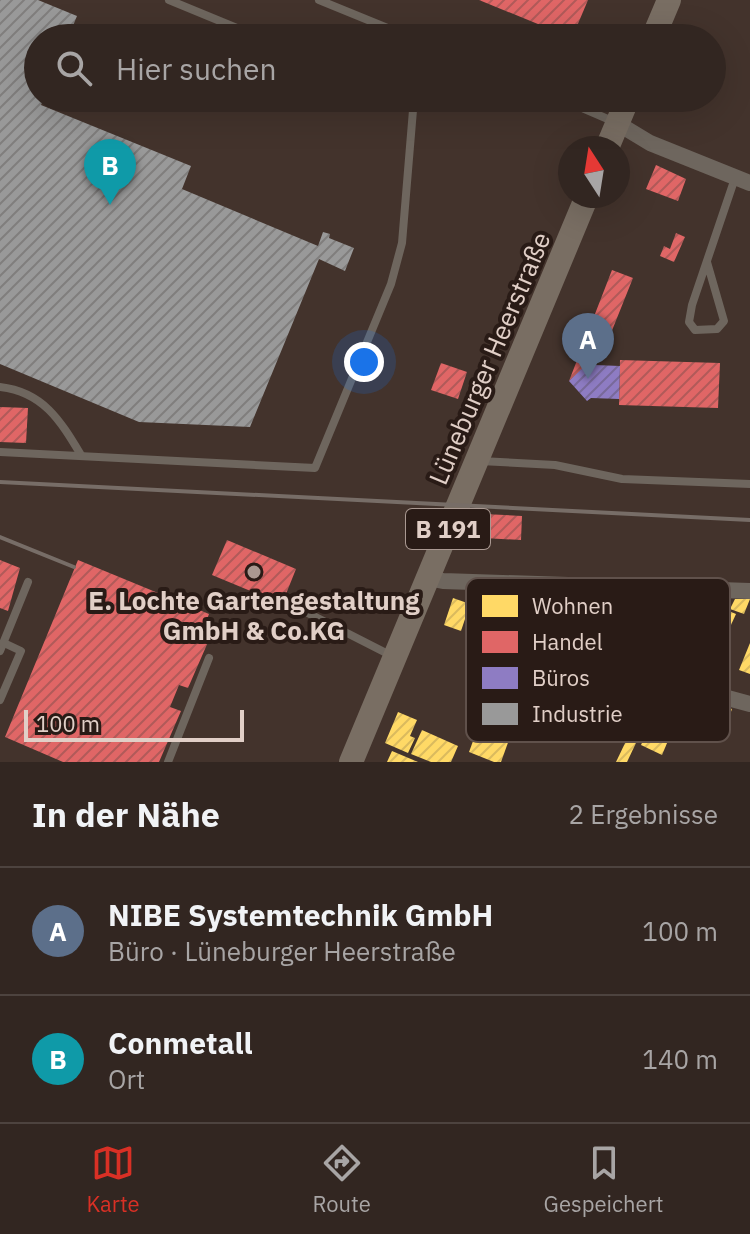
<!DOCTYPE html>
<html lang="de">
<head>
<meta charset="utf-8">
<style>
  body { margin:0; font-family:"IBM Plex Sans",sans-serif; background:#3a2e2a; color:#f1f3f6 }
  .compass { position:absolute; left:558px; top:136px; width:72px; height:72px; border-radius:50%; background:#322621; box-shadow:0 8px 32px #0002; rotate:348deg }
  .scale { position:absolute; left:24px; bottom:20px; width:220px; box-sizing:border-box; padding-left:8px; border:4px solid #e1cfc7; border-top:0; font-size:22px; line-height:28px; white-space:nowrap; color:#e1cfc7; -webkit-text-stroke:6px #291b16; paint-order:stroke }
  .you { position:absolute; left:364px; top:362px; width:28px; height:28px; margin:-20px; border:6px solid #fff; border-radius:50%; background:#1a73e8; box-shadow:0 0 0 12px #1a73e833 }
  .badge { display:grid; place-items:center; width:52px; height:52px; border-radius:50%; background:#d93025; color:#fff; font-size:26px; font-weight:700 }
  .pin { position:absolute; translate:-50% -66px; filter:drop-shadow(0 2px 4px #0008) }
  .pin::after { content:''; position:absolute; top:42px; width:28px; height:24px; background:inherit; clip-path:polygon(0 0,100% 0,50% 100%) }
  .list { margin:0; padding:0; list-style:none }
  h2 { display:flex; justify-content:space-between; align-items:center; height:104px; margin:0; padding:0 32px; font-size:34px }
  h2 small { font-size:26px; font-weight:400; color:#a8a5a5 }
  .list li { display:grid; grid-template-columns:52px 1fr auto; gap:24px; align-items:center; box-sizing:border-box; height:128px; padding:0 32px; border-top:2px solid #4d433f }
  .list b { display:block; font-size:30px; white-space:nowrap }
  .list p { margin:0; font-size:26px; white-space:nowrap; color:#a8a5a5 }
  .list em { font-size:26px; font-style:normal; color:#a8a5a5 }
  .icon { flex:none; width:44px; height:44px; fill:none; stroke:currentColor; stroke-width:2; stroke-linecap:round; stroke-linejoin:round }
  .map { position:relative; flex:none; width:750px; height:762px; overflow:hidden }
  .search { position:absolute; background:#322621; box-shadow:0 8px 32px #0002; left:24px; right:24px; top:24px; height:88px; display:flex; align-items:center; gap:20px; box-sizing:border-box; padding:0 28px; border-radius:44px; color:#a8a5a5; font-size:30px }
  .sheet { height:360px; background:#322621 }
  nav { display:flex; justify-content:space-around; align-items:center; box-sizing:border-box; height:112px; border-top:2px solid #4d433f; background:#322621; font-size:22px; color:#a8a5a5 }
  nav a { display:grid; justify-items:center; gap:4px }
  nav .on { color:#d93025 }
  .map>svg:first-child { display:block }
  .homes { fill:url(#homes-hatch) }
  .shops { fill:url(#shops-hatch) }
  .offices { fill:url(#offices-hatch) }
  .industry { fill:url(#industry-hatch) }
  .lines { fill:none; stroke-linecap:round; stroke-linejoin:round }
  .service { stroke:#6e665e; stroke-width:8 }
  .minor { stroke:#6e665e; stroke-width:16 }
  .primary { stroke:#796e63; stroke-width:24 }
  .rail { stroke:#776d67; stroke-width:4 }
  .poi-dot { fill:#aa9891; stroke:#291b16; stroke-width:3 }
  .labels { text-anchor:middle; dominant-baseline:central; stroke-width:8; stroke-linejoin:round; paint-order:stroke }
  .shield { fill:#291b16; stroke:#aa9992; stroke-width:2 }
  .shield-label { font-size:24px; font-weight:bold; fill:#e1cfc7 }
  .street-label { font-size:26px; fill:#e1cfc7; stroke:#291b16 }
  .poi-label { font-size:26px; font-weight:bold; fill:#e1cfc7; stroke:#291b16 }
  .key { fill:#291b16; stroke:#60514b; stroke-width:2 }
  .key-label { font-size:22px; fill:#e1cfc7 }
</style>
</head>
<body>
<div class="map">
<svg width="750" height="762" viewBox="0 0 750 762">
  <defs>
    <pattern id="homes-hatch" width="6" height="6" patternUnits="userSpaceOnUse" patternTransform="scale(2)"><rect width="6" height="6" fill="#ffd966"/><path d="M-1 1l2-2M0 6l6-6M5 7l2-2" fill="none" stroke="#daba5e"/></pattern>
    <pattern id="shops-hatch" width="6" height="6" patternUnits="userSpaceOnUse" patternTransform="scale(2)"><rect width="6" height="6" fill="#e06666"/><path d="M-1 1l2-2M0 6l6-6M5 7l2-2" fill="none" stroke="#b15a59"/></pattern>
    <pattern id="offices-hatch" width="6" height="6" patternUnits="userSpaceOnUse" patternTransform="scale(2)"><rect width="6" height="6" fill="#8e7cc3"/><path d="M-1 1l2-2M0 6l6-6M5 7l2-2" fill="none" stroke="#78699a"/></pattern>
    <pattern id="industry-hatch" width="6" height="6" patternUnits="userSpaceOnUse" patternTransform="scale(2)"><rect width="6" height="6" fill="#999"/><path d="M-1 1l2-2M0 6l6-6M5 7l2-2" fill="none" stroke="#807e7d"/></pattern>
  </defs>
  <rect width="100%" height="100%" fill="#43332c"/>
  <g class="homes">
    <polygon points="453,598 470,604 461,631 444,625"/>
    <polygon points="735,599 750,599 744,614 730,609"/>
    <polygon points="712,604 736,614 720,649 697,639"/>
    <polygon points="750,643 750,674 739,670"/>
    <polygon points="714,702 732,709 725,727 707,720"/>
    <polygon points="398,712 417,720 410,736 415,738 408,753 385,743"/>
    <polygon points="479,725 510,737 501,762 494,762 469,752"/>
    <polygon points="649,727 670,736 662,755 641,745"/>
    <polygon points="422,730 458,746 451,762 431,762 411,754"/>
    <polygon points="627,739 636,743 627,762 616,762"/>
    <polygon points="392,751 418,762 387,762"/>
  </g>
  <g class="shops">
    <polygon points="479,0 588,0 572,38"/>
    <polygon points="656,165 686,179 678,201 646,189"/>
    <polygon points="676,233 685,237 674,262 660,256 664,246 670,249"/>
    <polygon points="612,270 633,278 611,333 603,330 591,360 569,381"/>
    <polygon points="620,360 720,363 718,408 619,405"/>
    <polygon points="441,363 467,372 458,399 431,390"/>
    <polygon points="0,407 28,408 26,443 0,442"/>
    <polygon points="484,514 522,516 521,540 483,538"/>
    <polygon points="227,540 296,569 282,604 212,575"/>
    <polygon points="0,560 20,568 8,611 0,608"/>
    <polygon points="78,560 209,614 206,622 215,626 188,688 179,685 170,707 181,711 159,762 63,762 5,737"/>
  </g>
  <polygon class="offices" points="591,360 595,365 620,366 619,399 591,398 587,401 569,381"/>
  <polygon class="industry" points="0,0 38,0 77,16 68,38 38,38 38,98 44,98 41,105 191,166 182,189 318,246 323,232 330,234 329,238 354,248 345,271 319,259 250,427 139,422 0,364"/>
  <g class="lines">
    <g class="service">
      <polyline points="169,0 261,38"/>
      <polyline points="319,0 412,38"/>
      <polyline points="559,98 617,123"/>
      <polyline points="707,262 724,321 717,329 695,330 689,322 692,305 735,178"/>
      <path d="M0 387C43 392 60 420 81 455"/>
      <polyline points="0,452 315,468 391,284 402,243 414,98"/>
      <polyline points="480,461 555,465 622,479 750,484"/>
      <polyline points="296,607 394,657"/>
      <polyline points="0,651 28,582"/>
      <polyline points="0,700 21,651 4,643"/>
      <polyline points="168,762 209,658"/>
    </g>
    <g class="minor">
      <polyline points="617,123 650,143 750,183"/>
      <polyline points="428,578 443,581 750,591"/>
      <polyline points="724,697 750,704"/>
      <polyline points="648,720 696,590"/>
    </g>
    <g class="primary">
      <polyline points="653,38 669,0"/>
      <polyline points="607,148 628,98"/>
      <polyline points="351,762 587,196"/>
    </g>
    <g class="rail">
      <polyline points="0,482 750,520"/>
      <polyline points="0,537 74,567"/>
    </g>
  </g>
  <circle class="poi-dot" cx="254" cy="572" r="8"/>
  <g class="labels">
    <rect class="shield" x="406" y="509" width="84" height="40" rx="6"/>
    <g class="shield-label">
      <text x="448" y="529">B 191</text>
    </g>
    <g class="street-label">
      <text transform="translate(489 358) rotate(-67)">Lüneburger Heerstraße</text>
    </g>
    <g class="poi-label">
      <text x="254" y="600">E. Lochte Gartengestaltung<tspan x="254" dy="30">GmbH &amp; Co.KG</tspan></text>
    </g>
  </g>
  <rect x="466" y="578" width="264" height="164" rx="12" class="key"/>
  <rect x="482" y="595" width="36" height="22" fill="#ffd966"/>
  <rect x="482" y="631" width="36" height="22" fill="#e06666"/>
  <rect x="482" y="667" width="36" height="22" fill="#8e7cc3"/>
  <rect x="482" y="703" width="36" height="22" fill="#999"/>
  <g class="key-label">
    <text x="532" y="614">Wohnen</text>
    <text x="532" y="650">Handel</text>
    <text x="532" y="686">Büros</text>
    <text x="532" y="722">Industrie</text>
  </g>
</svg>
<svg class="compass" viewBox="-18 -18 36 36"><path d="M0-13l5 13h-10z" fill="#e53935"/><path d="M0 13l5-13h-10z" fill="#a8a5a5"/></svg>
<div class="scale">100 m</div>
<div class="you"></div>
<div class="pin badge" style="left:588px;top:379px;background:#5c6f8a">A</div>
<div class="pin badge" style="left:110px;top:205px;background:#0f9aa8">B</div>
<div class="search"><svg class="icon" aria-label="search" viewBox="0 0 24 24"><circle cx="10" cy="10" r="6"/><path d="M15 15l6 6"/></svg>Hier suchen</div>
</div>
<section class="sheet">
<h2>In der Nähe<small>2 Ergebnisse</small></h2>
<ul class="list">
<li><span class="badge" style="background:#5c6f8a">A</span><div><b>NIBE Systemtechnik GmbH</b><p>Büro · Lüneburger Heerstraße</p></div><em>100 m</em></li>
<li><span class="badge" style="background:#0f9aa8">B</span><div><b>Conmetall</b><p>Ort</p></div><em>140 m</em></li>
</ul>
</section>
<nav>
<a class="on"><svg class="icon" aria-label="map" viewBox="0 0 24 24"><path d="M3 6l6-2 6 2 6-2v14l-6 2-6-2-6 2zM9 4v14M15 6v14"/></svg>Karte</a>
<a><svg class="icon" aria-label="directions" viewBox="0 0 24 24"><path d="M12 3l9 9-9 9-9-9zM9 14v-3h6M13 9l2 2-2 2"/></svg>Route</a>
<a><svg class="icon" aria-label="saved" viewBox="0 0 24 24"><path d="M7 4h10v16l-5-4-5 4z"/></svg>Gespeichert</a>
</nav>
</body>
</html>
